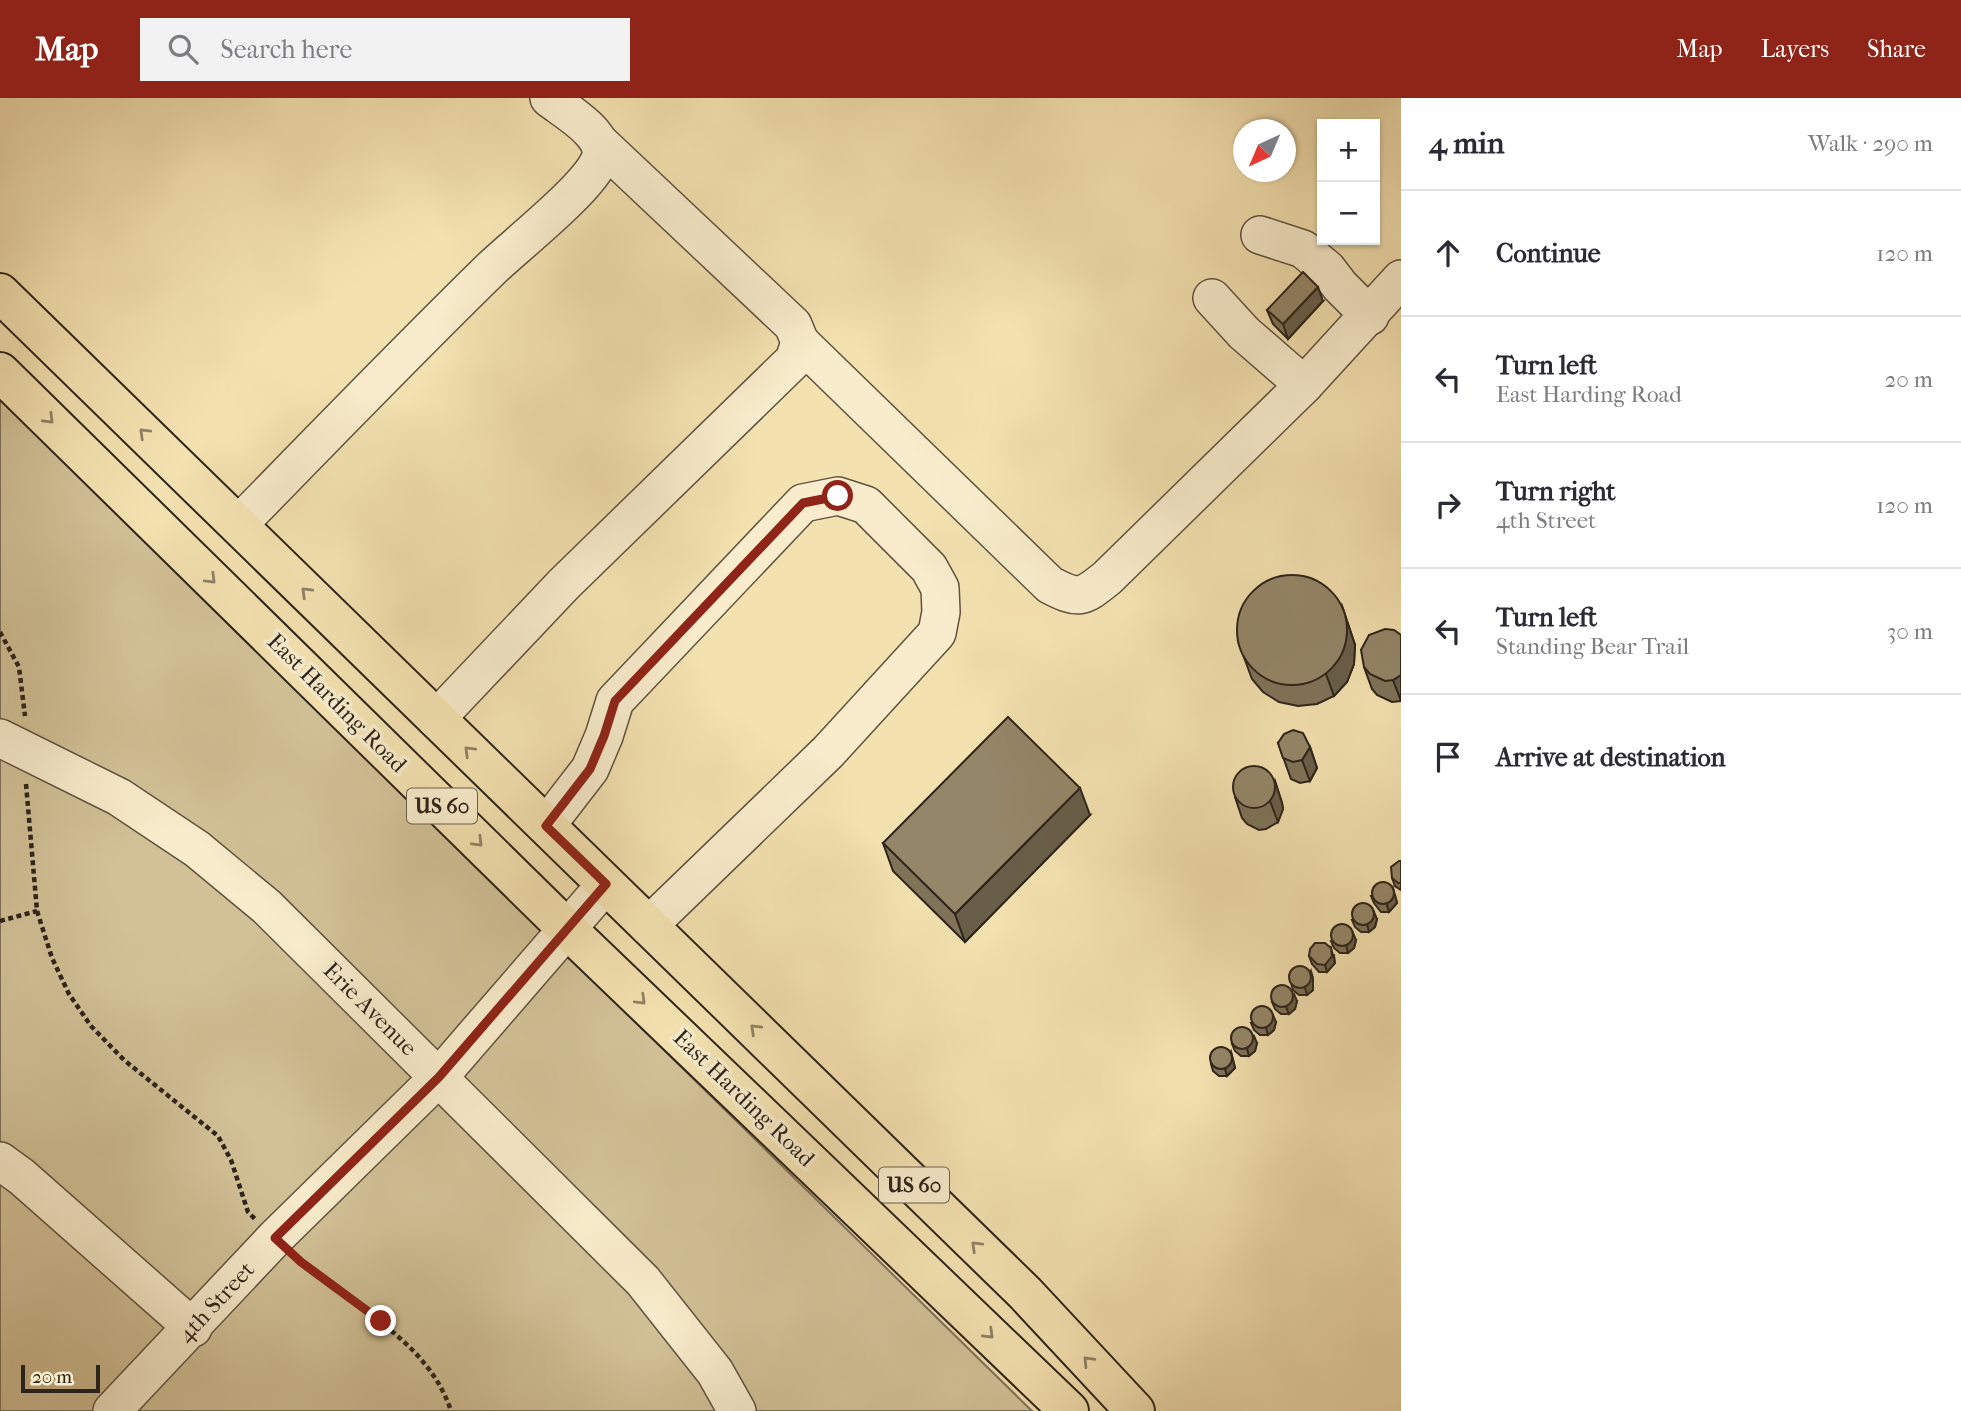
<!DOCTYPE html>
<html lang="en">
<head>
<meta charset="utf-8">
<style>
  body { margin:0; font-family:"IM FELL French Canon",serif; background:#f2f2f3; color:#2b2b33 }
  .controls { position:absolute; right:21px; top:21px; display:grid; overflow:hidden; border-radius:0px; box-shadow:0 2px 5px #0004 }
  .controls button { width:63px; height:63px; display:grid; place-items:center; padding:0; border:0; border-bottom:2px solid #e1e1e2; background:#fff; color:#2b2b33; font:35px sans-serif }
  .compass { position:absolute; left:1233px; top:21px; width:63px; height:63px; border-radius:50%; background:#fff; box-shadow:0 2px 5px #0004; rotate:224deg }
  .scale { position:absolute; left:21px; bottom:18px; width:79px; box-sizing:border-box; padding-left:7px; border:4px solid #2d241b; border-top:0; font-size:19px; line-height:24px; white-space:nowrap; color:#2d241b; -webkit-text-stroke:5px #f8eccc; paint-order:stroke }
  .stop { position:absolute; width:21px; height:21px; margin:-16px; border:5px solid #8f2418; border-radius:50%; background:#fff }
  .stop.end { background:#8f2418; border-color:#fff; box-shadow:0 2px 7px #0008 }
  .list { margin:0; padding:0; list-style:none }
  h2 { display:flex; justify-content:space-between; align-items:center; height:91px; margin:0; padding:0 28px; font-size:30px }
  h2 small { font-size:23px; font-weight:400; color:#7c7c81 }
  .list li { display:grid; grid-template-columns:46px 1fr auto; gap:21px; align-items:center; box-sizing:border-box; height:126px; padding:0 28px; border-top:2px solid #e1e1e2 }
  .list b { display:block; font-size:26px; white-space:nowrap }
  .list p { margin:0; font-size:23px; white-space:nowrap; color:#7c7c81 }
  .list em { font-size:23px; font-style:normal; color:#7c7c81 }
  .icon { flex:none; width:38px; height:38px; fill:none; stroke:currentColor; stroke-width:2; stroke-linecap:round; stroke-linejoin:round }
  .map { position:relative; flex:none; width:1401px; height:1313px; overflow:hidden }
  header { display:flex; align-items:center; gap:42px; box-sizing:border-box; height:98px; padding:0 35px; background:#8f2418; color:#fff }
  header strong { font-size:33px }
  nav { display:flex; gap:38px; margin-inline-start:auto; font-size:24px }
  .search { width:490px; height:63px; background:#f2f2f3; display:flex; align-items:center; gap:18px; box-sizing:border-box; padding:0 24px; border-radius:0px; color:#7c7c81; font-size:26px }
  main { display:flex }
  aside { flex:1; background:#fff }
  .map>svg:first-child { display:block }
  .green { fill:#d2c197; stroke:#807259; stroke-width:2 }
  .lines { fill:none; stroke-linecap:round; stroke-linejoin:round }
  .minor-casing { stroke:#5f5340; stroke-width:40 }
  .major-casing { stroke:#2d241b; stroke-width:42 }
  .path { stroke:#2d241b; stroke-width:4.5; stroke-dasharray:5 3.5; stroke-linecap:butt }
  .minor { stroke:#f8eccc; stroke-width:37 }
  .major { stroke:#f4e1b0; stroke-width:38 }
  .wall { fill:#7f7359; stroke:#2d241b; stroke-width:2 }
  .shaded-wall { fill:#685e49; stroke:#2d241b; stroke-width:2 }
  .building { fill:#948668; stroke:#2d241b; stroke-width:2 }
  .oneway { stroke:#908266 }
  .route { stroke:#8f2418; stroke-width:9 }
  .labels { text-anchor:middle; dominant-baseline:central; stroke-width:7; stroke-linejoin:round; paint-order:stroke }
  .shield { fill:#f8eccc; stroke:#6a6050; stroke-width:2 }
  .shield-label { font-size:21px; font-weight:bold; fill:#2d241b }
  .street-label { font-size:23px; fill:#2d241b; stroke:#f8eccc }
</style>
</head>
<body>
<header>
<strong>Map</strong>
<div class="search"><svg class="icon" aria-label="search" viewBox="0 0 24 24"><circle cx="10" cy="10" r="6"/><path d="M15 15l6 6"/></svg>Search here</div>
<nav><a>Map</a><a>Layers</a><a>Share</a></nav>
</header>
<main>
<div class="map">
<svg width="1401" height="1313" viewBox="0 0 1401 1313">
  <rect width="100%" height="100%" fill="#f4e1b0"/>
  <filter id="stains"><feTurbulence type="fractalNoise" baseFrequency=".00286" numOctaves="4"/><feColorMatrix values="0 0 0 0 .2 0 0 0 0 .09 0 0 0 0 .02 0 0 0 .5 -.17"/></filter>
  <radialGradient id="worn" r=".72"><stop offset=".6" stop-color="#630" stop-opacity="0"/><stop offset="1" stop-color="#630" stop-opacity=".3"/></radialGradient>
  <polygon class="green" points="0,301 1032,1313 0,1313"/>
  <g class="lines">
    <defs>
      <g id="minor">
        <polyline points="1260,137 1303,151 1327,171 1340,188 1370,218"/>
        <polyline points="1212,200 1244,235 1304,287"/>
        <path d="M800 244 1050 487C1079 502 1082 500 1107 480L1304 287 1401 181"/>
        <path d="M238 427C322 341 406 254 492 170 516 147 590 89 600 61 609 37 565 13 549 0"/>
        <polyline points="436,621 564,486 794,262 800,244 793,227 600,45"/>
        <polyline points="0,640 119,699 197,751 267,809 643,1183 715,1274 737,1313"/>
        <polyline points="546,728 590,671 604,638 615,603 803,405 838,398 866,407 929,470 940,490 941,514 937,535 828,654 648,828"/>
        <polyline points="0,1063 22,1079 193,1230"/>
        <polyline points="112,1313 275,1140 439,979 606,786"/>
      </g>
      <g id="major">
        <polyline points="0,195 1025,1195 1135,1313"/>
        <polyline points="0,274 566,830 1069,1313"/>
      </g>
    </defs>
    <use href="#minor" class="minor-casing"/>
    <use href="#major" class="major-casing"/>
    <g class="path">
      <polyline points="0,534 19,569 25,618"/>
      <polyline points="26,686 37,813 52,860 69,896 91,928 124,962 218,1038 231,1062 248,1114 255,1121"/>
      <polyline points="0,823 37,813"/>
      <path d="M297 1160C350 1209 427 1240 451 1313"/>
    </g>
    <use href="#minor" class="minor"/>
    <use href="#major" class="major"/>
  </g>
  <g class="wall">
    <polygon points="1323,203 1288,241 1273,226 1267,212"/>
    <polygon points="1342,508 1355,547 1354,566 1347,584 1334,598 1317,606 1298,608 1279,604 1263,594 1252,581 1238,543"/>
    <polygon points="1401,537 1401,603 1392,604 1377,597 1372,591 1364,569"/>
    <polygon points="1278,645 1310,649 1317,670 1310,683 1300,685 1291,681"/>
    <polygon points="1275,683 1282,705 1283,711 1278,724 1266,731 1259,732 1247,726 1242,720 1235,699"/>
    <polygon points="1090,717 965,844 893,773 883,745"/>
    <polygon points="1401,763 1401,792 1395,788 1392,780"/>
    <polygon points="1395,797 1397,805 1389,814 1381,814 1374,805 1371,798"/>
    <polygon points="1377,821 1375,829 1369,834 1361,834 1355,829 1352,822"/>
    <polygon points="1356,842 1354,850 1348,855 1340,855 1334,850 1331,843"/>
    <polygon points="1334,857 1335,865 1327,874 1319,874 1312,866 1309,858"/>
    <polygon points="1313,880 1313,892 1307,897 1299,897 1293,892 1291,885"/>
    <polygon points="1297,903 1295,911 1289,916 1281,916 1275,911 1272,904"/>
    <polygon points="1276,924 1274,932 1268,937 1260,937 1254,932 1251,925"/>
    <polygon points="1257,945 1255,953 1249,958 1241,958 1235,953 1232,946"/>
    <polygon points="1231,954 1235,970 1227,978 1219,978 1213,973 1211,966"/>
  </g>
  <g class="shaded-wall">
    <polygon points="1318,189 1323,203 1288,241 1283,226"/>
    <polygon points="1342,508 1355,547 1354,566 1347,584 1334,598 1326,576"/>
    <polygon points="1401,577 1401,603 1393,582"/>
    <polygon points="1310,649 1317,670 1310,683 1302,662"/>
    <polygon points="1275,683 1282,705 1283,711 1278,724 1270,703"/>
    <polygon points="1080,690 1090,717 965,844 955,816"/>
    <polygon points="1393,790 1397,805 1389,814 1387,807"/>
    <polygon points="1374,814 1377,821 1375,829 1369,834 1367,826"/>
    <polygon points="1353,835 1356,842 1354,850 1348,855 1346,847"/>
    <polygon points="1331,850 1335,865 1327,874 1325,867"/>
    <polygon points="1311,873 1313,880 1313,892 1307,897 1305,890"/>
    <polygon points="1294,896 1297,903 1295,911 1289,916 1286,909"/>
    <polygon points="1273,917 1276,924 1274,932 1268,937 1266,930"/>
    <polygon points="1254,938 1257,945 1255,953 1249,958 1247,951"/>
    <polygon points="1231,954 1235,970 1227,978 1225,971"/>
  </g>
  <g class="building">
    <polygon points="1303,174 1318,189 1283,226 1267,212"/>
    <circle cx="1292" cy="532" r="55"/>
    <polygon points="1385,531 1394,532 1401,537 1401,577 1393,582 1385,583 1370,576 1364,569 1361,552 1369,537"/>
    <polygon points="1008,619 1080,690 955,816 883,745"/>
    <polygon points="1293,632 1303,635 1310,649 1302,662 1293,664 1283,660 1278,645 1284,636"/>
    <circle cx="1254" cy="689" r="21"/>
    <polygon points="1399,763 1401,763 1401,785 1398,785 1392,780 1391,769"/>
    <circle cx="1383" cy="795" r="11"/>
    <circle cx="1363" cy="816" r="11"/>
    <circle cx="1342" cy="837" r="11"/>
    <polygon points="1315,845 1325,845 1331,850 1332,858 1325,867 1317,866 1309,858 1310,851"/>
    <circle cx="1300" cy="879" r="11"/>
    <circle cx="1282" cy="898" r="11"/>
    <circle cx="1262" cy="919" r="11"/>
    <circle cx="1242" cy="940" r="11"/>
    <circle cx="1221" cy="960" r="11"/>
  </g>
  <defs><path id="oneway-chevron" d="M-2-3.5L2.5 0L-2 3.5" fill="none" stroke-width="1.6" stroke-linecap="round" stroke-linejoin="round" transform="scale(1.75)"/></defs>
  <g class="oneway">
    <use href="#oneway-chevron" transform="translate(49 321) rotate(45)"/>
    <use href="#oneway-chevron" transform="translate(144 335) rotate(-136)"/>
    <use href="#oneway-chevron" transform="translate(211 481) rotate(45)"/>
    <use href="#oneway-chevron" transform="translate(306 494) rotate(-136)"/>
    <use href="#oneway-chevron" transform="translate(469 653) rotate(-136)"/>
    <use href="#oneway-chevron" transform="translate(478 744) rotate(45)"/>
    <use href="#oneway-chevron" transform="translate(641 902) rotate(44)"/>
    <use href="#oneway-chevron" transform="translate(755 931) rotate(-136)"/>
    <use href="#oneway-chevron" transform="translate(976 1148) rotate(-136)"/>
    <use href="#oneway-chevron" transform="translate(989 1236) rotate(44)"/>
    <use href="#oneway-chevron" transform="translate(1088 1263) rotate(-133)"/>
  </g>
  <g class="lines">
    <polyline class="route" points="381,1223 301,1164 275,1140 439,979 606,786 546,728 590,671 604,638 615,603 803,405 838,398"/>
  </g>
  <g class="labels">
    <g class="shield">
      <rect x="407" y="690.5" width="70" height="35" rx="5"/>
      <rect x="879" y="1069.5" width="70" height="35" rx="5"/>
    </g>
    <g class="shield-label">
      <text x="442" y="708">US 60</text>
      <text x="914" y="1087">US 60</text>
    </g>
    <g class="street-label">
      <text transform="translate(337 605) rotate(45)">East Harding Road</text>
      <text transform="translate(370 911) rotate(45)">Erie Avenue</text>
      <text transform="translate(744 1000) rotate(44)">East Harding Road</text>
      <text transform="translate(216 1204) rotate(-47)">4th Street</text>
    </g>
  </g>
  <rect width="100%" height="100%" filter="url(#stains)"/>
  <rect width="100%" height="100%" fill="url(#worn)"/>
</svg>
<div class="controls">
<button>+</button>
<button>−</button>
</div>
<svg class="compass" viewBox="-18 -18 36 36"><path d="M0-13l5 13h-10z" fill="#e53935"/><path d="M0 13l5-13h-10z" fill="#7c7c81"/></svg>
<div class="scale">20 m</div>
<div class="stop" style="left:838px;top:398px"></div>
<div class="stop end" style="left:381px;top:1223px"></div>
</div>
<aside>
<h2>4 min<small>Walk · 290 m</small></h2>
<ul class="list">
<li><svg class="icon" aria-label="ahead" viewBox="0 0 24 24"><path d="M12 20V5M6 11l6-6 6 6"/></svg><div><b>Continue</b></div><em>120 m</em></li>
<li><svg class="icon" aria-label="left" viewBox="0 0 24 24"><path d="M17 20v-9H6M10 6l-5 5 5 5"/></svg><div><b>Turn left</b><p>East Harding Road</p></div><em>20 m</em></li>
<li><svg class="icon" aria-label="right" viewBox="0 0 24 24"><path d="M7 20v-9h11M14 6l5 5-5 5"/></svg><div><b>Turn right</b><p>4th Street</p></div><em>120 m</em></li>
<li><svg class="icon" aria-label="left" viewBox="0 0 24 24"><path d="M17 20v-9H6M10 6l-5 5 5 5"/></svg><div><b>Turn left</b><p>Standing Bear Trail</p></div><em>30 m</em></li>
<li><svg class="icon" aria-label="arrive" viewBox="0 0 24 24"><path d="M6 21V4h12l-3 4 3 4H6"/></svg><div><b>Arrive at destination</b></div></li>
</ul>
</aside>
</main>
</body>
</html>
